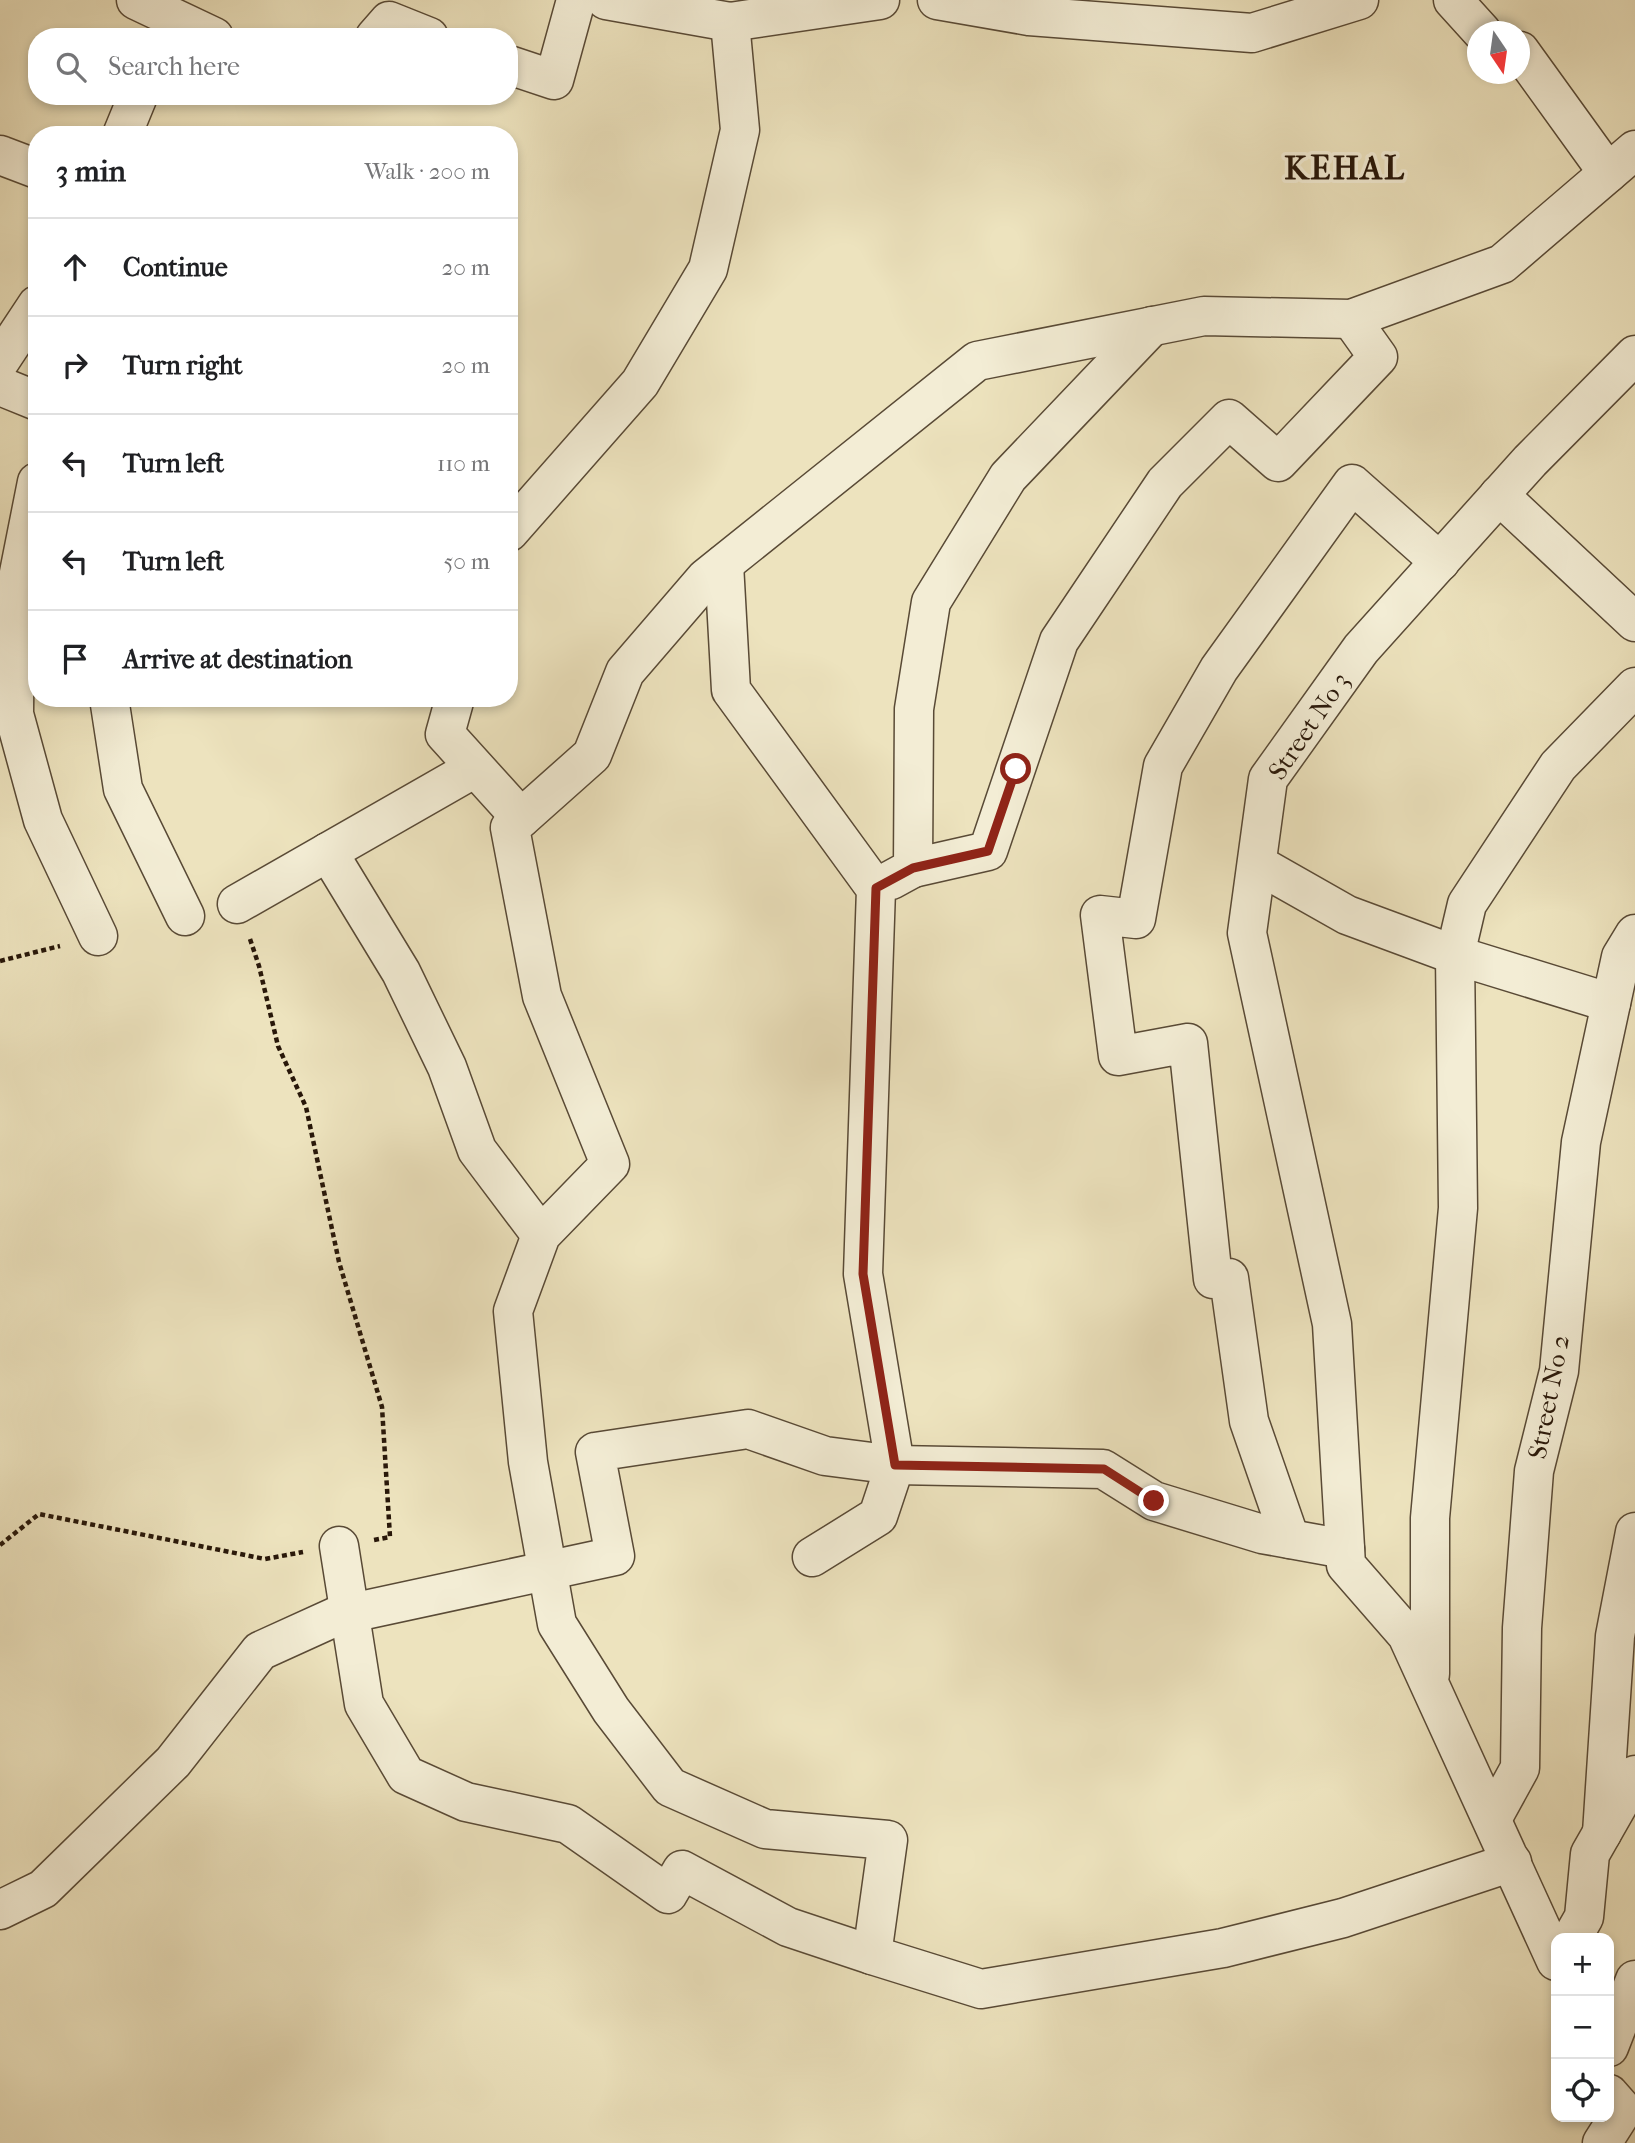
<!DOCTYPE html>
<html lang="en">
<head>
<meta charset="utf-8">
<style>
  body { margin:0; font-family:"IM FELL French Canon",serif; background:#f6f6f6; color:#202124 }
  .controls { position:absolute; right:21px; bottom:21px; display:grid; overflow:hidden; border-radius:14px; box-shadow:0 4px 10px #0003 }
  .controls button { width:63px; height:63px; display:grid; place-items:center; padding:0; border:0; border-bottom:2px solid #e0e0e0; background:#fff; color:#202124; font:35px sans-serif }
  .compass { position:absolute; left:1467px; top:21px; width:63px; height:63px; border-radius:50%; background:#fff; box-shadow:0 4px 10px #0003; rotate:167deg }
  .stop { position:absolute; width:21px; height:21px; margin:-16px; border:5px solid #8f2418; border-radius:50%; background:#fff }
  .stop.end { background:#8f2418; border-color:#fff; box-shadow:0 2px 7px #0008 }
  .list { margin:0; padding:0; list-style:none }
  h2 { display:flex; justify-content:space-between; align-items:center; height:91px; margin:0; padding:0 28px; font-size:30px }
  h2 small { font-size:23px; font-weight:400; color:#757577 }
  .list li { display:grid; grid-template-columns:46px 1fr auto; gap:21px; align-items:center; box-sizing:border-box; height:98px; padding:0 28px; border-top:2px solid #e0e0e0 }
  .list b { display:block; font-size:26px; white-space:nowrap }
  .list em { font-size:23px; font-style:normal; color:#757577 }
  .icon { flex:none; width:38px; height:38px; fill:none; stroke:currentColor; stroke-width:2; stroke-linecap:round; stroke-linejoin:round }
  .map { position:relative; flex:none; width:1635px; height:2143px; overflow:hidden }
  .search { position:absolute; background:#fff; box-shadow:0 4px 10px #0003; left:28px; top:28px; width:490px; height:77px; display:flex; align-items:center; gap:18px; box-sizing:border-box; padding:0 24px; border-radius:28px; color:#757577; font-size:26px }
  .panel { position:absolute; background:#fff; box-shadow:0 4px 10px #0003; left:28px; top:126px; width:490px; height:581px; border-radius:28px }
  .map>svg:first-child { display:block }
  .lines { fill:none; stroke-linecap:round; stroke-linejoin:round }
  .minor-casing { stroke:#594a36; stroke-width:41 }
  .path { stroke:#281709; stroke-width:4.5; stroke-dasharray:5 3.5; stroke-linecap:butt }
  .minor { stroke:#f3edd5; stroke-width:38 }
  .route { stroke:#8f2418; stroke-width:9 }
  .labels { text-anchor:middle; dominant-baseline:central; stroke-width:7; stroke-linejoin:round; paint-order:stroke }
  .street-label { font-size:26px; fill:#281709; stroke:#f3edd5 }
  .district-label { font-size:33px; font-weight:bold; letter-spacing:2px; fill:#281709; stroke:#f3edd5 }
</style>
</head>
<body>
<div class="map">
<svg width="1635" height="2143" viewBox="0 0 1635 2143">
  <rect width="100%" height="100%" fill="#ede3be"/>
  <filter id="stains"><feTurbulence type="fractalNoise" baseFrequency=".00286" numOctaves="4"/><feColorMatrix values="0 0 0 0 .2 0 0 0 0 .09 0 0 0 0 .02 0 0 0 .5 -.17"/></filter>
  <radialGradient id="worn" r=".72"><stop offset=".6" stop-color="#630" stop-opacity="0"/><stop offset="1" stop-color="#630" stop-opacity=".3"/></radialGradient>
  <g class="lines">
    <defs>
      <g id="minor">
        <polyline points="136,0 214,37"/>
        <polyline points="606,0 730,22"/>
        <polyline points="937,0 1029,16 1252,33 1359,0"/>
        <polyline points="1453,0 1482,32"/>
        <polyline points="375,37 389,21 429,37"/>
        <polyline points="1520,51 1608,173"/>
        <polyline points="509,65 554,80 576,0"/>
        <polyline points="122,135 138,96"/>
        <polyline points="0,155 37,169"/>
        <polyline points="0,361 37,305"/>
        <polyline points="0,386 37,401"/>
        <polyline points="37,482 15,593 14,714 43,820 98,936"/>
        <polyline points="1499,495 1635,622"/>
        <polyline points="509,532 640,383 708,269 740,130 730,22 880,0"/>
        <polyline points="724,564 731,690 876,889 863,1274 895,1465 878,1516 812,1557"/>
        <polyline points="109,698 123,789 185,916"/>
        <polyline points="455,698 445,734 521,818"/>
        <polyline points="328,852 401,972 447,1067 477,1150 541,1235"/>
        <polyline points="1257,864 1347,915 1455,955 1611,1003"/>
        <polyline points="913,868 988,851 1059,641 1165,483 1229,419 1278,462 1378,357 1351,319"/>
        <polyline points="891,880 913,868 914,709 931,602 1008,477 1152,326"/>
        <polyline points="237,904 475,768"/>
        <polyline points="1290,1539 1249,1421 1229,1278 1213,1279 1188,1043 1118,1056 1100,915 1136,919 1163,766 1219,669 1352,484 1440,562"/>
        <polyline points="339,1546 364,1704 406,1775 466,1802 568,1824 668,1894 682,1870 788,1927 872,1955"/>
        <polyline points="1430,1674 1430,1518 1458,1208 1455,955 1467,904 1558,766 1635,687"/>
        <polyline points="1492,1819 1520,1768 1522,1628 1534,1471 1559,1371 1581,1142 1621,957 1635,934"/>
        <polyline points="1602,1833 1615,1636 1635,1532"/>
        <polyline points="1512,1862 1343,1918 1223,1948 981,1989 872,1955 888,1840 765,1829 670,1787 611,1710 557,1624 528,1462 513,1311 541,1235 610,1164 542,996 510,828 592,755 625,672 706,578 977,361 1204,316 1351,319 1502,264 1635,150"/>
        <polyline points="0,1910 43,1889 173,1762 260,1651 337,1616 615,1556 595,1452 748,1429 825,1456 895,1465 1103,1469 1154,1501 1262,1534 1345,1549"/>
        <polyline points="1572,1938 1584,1917 1590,1854 1635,1775"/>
        <polyline points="1556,1961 1407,1635 1346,1565 1332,1324 1247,933 1268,779 1361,649 1530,461 1635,355"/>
        <polyline points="1609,2047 1635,1980"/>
        <polyline points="1602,2143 1623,2110 1609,2094"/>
      </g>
    </defs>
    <use href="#minor" class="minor-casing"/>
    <g class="path">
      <polyline points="250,939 259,966 278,1046 306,1107 339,1262 382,1407 390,1537 374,1540"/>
      <polyline points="0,961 60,946"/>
      <polyline points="0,1545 39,1514 265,1559 303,1552"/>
    </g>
    <use href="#minor" class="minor"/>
  </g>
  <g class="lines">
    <polyline class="route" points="1016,769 988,851 913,868 876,888 863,1274 895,1465 1104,1469 1154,1501"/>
  </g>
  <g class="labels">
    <g class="street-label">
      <text transform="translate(1309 726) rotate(-56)">Street No 3</text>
      <text transform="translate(1549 1397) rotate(-79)">Street No 2</text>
    </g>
    <g class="district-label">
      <text x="1345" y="168">KEHAL</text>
    </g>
  </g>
  <rect width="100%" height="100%" filter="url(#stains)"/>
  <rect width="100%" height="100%" fill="url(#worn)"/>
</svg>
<div class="controls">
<button>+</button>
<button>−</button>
<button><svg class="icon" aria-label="locate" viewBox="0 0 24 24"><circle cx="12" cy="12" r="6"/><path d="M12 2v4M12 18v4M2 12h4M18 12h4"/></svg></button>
</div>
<svg class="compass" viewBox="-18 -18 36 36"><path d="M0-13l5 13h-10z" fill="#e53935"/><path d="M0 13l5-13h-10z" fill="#757577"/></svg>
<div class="stop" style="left:1016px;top:769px"></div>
<div class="stop end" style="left:1154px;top:1501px"></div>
<div class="search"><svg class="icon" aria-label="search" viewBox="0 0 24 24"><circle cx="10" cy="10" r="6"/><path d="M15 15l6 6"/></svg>Search here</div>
<section class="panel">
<h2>3 min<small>Walk · 200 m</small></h2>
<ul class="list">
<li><svg class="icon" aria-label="ahead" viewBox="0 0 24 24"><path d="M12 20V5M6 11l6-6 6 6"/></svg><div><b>Continue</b></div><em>20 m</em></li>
<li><svg class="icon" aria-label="right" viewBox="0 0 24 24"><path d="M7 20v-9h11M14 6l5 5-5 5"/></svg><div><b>Turn right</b></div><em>20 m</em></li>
<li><svg class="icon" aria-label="left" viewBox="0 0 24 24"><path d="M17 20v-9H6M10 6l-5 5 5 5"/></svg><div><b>Turn left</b></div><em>110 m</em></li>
<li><svg class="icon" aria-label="left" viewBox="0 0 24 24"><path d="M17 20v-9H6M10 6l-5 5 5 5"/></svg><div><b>Turn left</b></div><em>50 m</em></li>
<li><svg class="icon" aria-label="arrive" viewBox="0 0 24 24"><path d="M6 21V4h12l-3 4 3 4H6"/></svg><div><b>Arrive at destination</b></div></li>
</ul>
</section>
</div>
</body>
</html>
